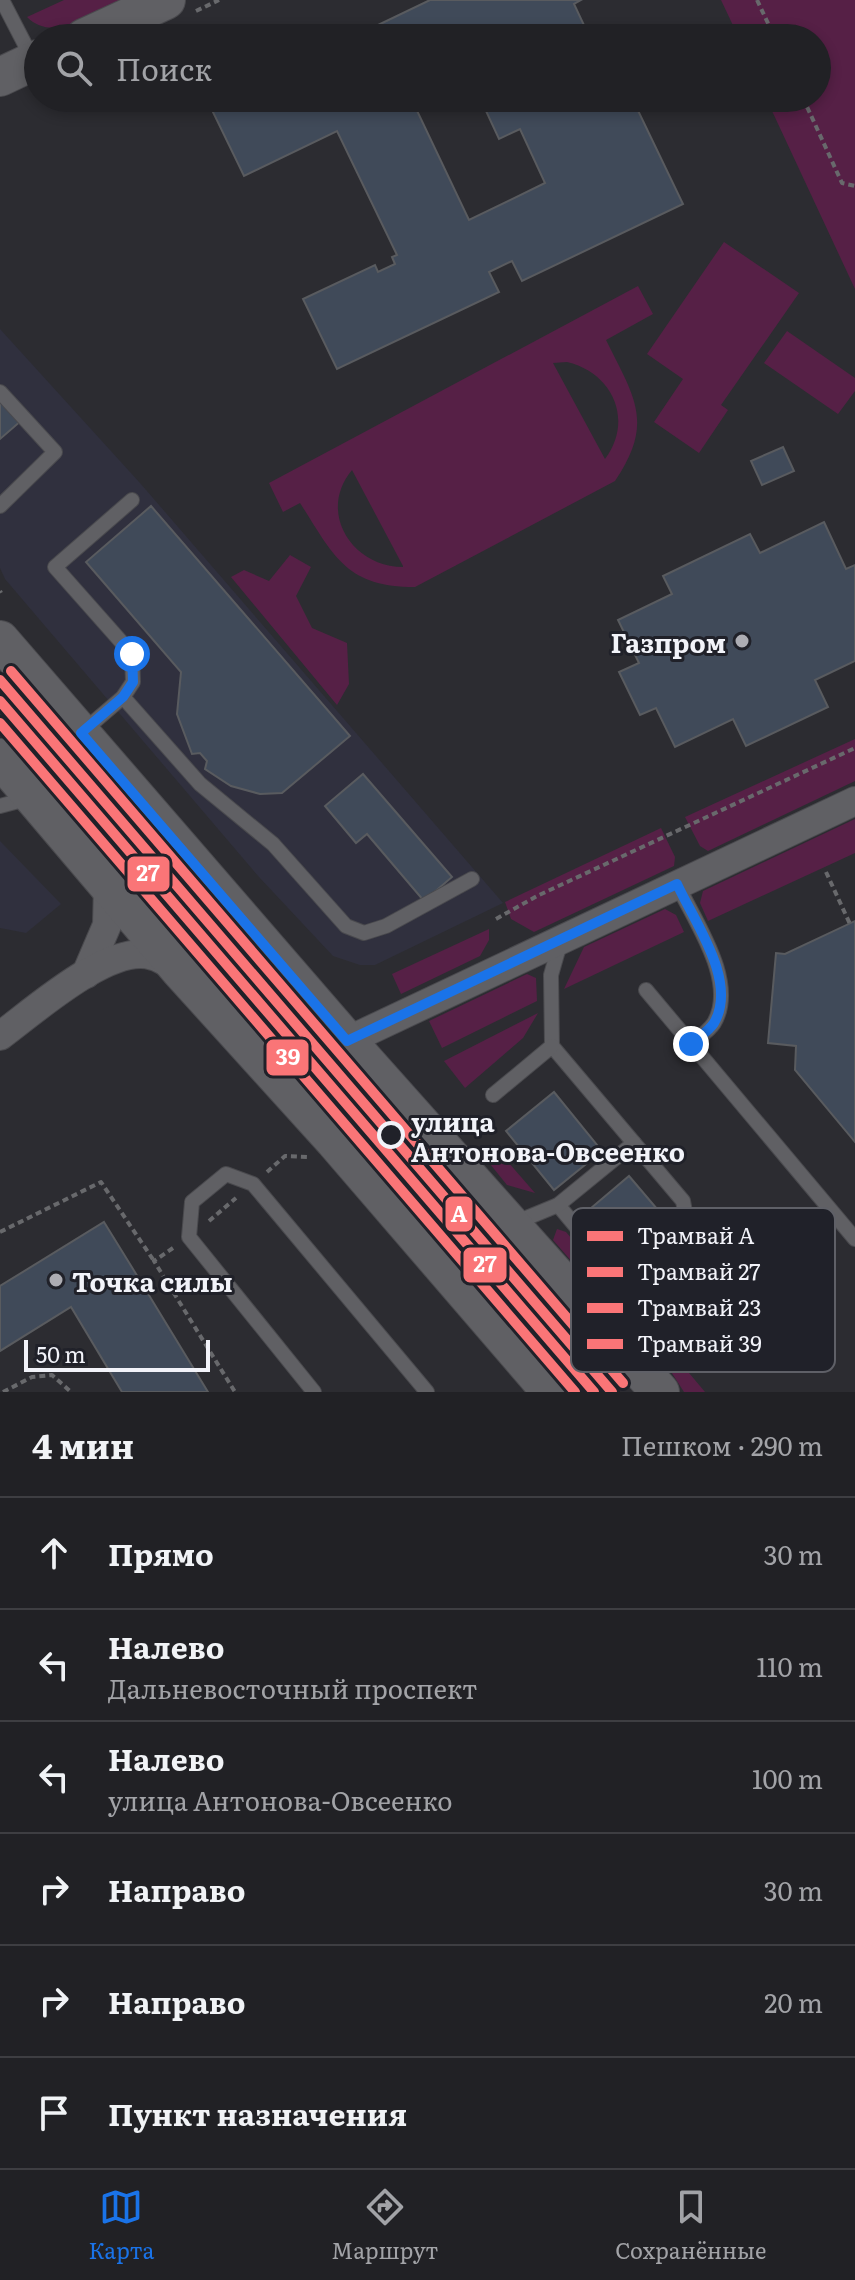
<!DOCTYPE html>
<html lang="ru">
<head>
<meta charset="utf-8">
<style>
  body { margin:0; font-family:Literata,serif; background:#29292d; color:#f1f3f6 }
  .scale { position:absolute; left:24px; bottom:20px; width:186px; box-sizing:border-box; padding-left:8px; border:4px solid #f2f3f9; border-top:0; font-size:22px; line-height:28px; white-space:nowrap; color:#f2f3f9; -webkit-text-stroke:6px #202129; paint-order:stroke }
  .stop { position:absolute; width:24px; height:24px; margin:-18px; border:6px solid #1a73e8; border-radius:50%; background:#fff }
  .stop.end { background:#1a73e8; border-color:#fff; box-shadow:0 2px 8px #0008 }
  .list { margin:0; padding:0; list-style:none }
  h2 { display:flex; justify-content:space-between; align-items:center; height:104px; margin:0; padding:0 32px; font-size:34px }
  h2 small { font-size:26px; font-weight:400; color:#a2a3a7 }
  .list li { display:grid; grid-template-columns:52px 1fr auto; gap:24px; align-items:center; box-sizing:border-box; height:112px; padding:0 32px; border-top:2px solid #3e3e42 }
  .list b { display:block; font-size:30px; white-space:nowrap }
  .list p { margin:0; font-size:26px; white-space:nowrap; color:#a2a3a7 }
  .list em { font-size:26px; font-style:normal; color:#a2a3a7 }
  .icon { flex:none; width:44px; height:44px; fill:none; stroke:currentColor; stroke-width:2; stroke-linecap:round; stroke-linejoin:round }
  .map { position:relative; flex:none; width:855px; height:1392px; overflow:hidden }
  .search { position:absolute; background:#212125; box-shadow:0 4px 12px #0003; left:24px; right:24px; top:24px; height:88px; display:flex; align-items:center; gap:20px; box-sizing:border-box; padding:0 28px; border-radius:44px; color:#a2a3a7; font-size:30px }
  .sheet { height:776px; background:#212125 }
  nav { display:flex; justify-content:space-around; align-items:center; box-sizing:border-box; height:112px; border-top:2px solid #3e3e42; background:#212125; font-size:22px; color:#a2a3a7 }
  nav a { display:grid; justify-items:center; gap:4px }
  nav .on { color:#1a73e8 }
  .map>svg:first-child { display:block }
  .built { fill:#30303e }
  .green { fill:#562046; fill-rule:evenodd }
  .building { fill:#404a59; stroke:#595b5f; stroke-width:2 }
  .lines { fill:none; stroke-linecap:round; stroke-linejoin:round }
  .lane-casing { stroke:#4a4a4e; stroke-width:16 }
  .street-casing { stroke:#4a4a4e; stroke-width:30 }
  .secondary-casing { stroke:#4a4a4e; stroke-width:40 }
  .path { stroke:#68696c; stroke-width:4; stroke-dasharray:6 4; stroke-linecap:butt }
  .lane { stroke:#606064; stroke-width:14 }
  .street { stroke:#606064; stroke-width:28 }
  .secondary { stroke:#606064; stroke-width:38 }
  .tram-1-casing { stroke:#202129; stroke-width:16 }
  .tram-2-casing { stroke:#202129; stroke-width:16 }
  .tram-3-casing { stroke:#202129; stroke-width:16 }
  .tram-4-casing { stroke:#202129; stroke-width:16 }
  .tram-1 { stroke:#fa7577; stroke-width:10 }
  .tram-2 { stroke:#fa7577; stroke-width:10 }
  .tram-3 { stroke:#fa7577; stroke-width:10 }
  .tram-4 { stroke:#fa7577; stroke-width:10 }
  .route { stroke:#1a73e8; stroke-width:10 }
  .poi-dot { fill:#adadb3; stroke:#202129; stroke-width:3 }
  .stop-dot { fill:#202129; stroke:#f2f3f9; stroke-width:4 }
  .labels { text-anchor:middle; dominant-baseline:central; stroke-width:6; stroke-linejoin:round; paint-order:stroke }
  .poi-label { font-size:26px; font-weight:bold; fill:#f2f3f9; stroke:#202129; text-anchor:end }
  .stop-label { font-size:26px; font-weight:bold; fill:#f2f3f9; stroke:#202129; text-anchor:start }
  .key { fill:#202129; stroke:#5f6067; stroke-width:2 }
  .key-label { font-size:22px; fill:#f2f3f9 }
  .line-badge { stroke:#202129; stroke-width:3 }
  .badge-label { font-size:22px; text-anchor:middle; font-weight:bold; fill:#fff }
</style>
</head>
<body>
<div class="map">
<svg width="855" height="1392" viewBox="0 0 855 1392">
  <rect width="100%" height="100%" fill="#2c2c31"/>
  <g class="built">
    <polygon points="0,329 140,483 503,903 375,965 360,965 333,956 259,877 5,579 0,568"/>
    <polygon points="0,841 61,904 26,933 0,928"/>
  </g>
  <g class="green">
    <path d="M64 0H121C93 13 54 44 27 17Z"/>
    <polygon points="721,0 855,0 855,289 766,98 817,98 817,38 739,38"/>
    <polygon points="724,242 799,293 721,405 728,410 699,453 654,422 683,379 647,354"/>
    <path d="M638 286 653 314 606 340C634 397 655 422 615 481L415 587C346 587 334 556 300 503L283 512 269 483ZM567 362C613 373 634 420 605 459L553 363ZM352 470 403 566V567C352 567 317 512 352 470Z"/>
    <polygon points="787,331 855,378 855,391 838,414 764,363"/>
    <polygon points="290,555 311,567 296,596 312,628 347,643 349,684 337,705 231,577 244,570 269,581"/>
    <polygon points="855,739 855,781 708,851 700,846 685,817"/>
    <polygon points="855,819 855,853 708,921 700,903 703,891"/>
    <polygon points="661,828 675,857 674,866 534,932 511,919 505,902"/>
    <polygon points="665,909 676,915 684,932 564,989 584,947"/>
    <polygon points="489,929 489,940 480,956 401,994 392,974"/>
    <polygon points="527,974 536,978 537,1001 442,1048 429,1021"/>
    <polygon points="538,1013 523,1038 465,1088 444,1061"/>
    <polygon points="502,1155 535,1193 507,1185 490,1164"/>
    <polygon points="557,1229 566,1232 634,1312 635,1321 627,1323 623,1320 553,1240"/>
    <polygon points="668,1348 705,1392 684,1392 670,1370"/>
  </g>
  <g class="building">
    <polygon points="430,0 581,0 574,4 590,38 351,38"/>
    <polygon points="226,98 411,98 469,220 545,183 520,129 499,139 480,98 632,98 683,204 522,281 512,261 489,272 499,292 337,369 303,299 375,265 378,272 395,264 392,257 397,255 337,131 244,176 210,106"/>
    <polygon points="0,395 22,420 0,439"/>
    <polygon points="783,447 794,471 762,485 751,461"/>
    <polygon points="151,506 350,736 282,793 260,794 231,786 205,769 207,761 200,753 192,754 177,714 181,672 86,562"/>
    <polygon points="824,522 846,569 855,565 855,661 815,680 828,707 746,746 733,719 675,747 656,708 640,715 619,672 639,663 618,620 672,594 663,576 750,534 760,553"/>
    <polygon points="363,774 452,877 424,901 367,834 356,843 325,806"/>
    <polygon points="855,921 855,1142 795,1070 796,1046 768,1043 776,953 785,954"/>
    <polygon points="554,1092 602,1151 554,1190 506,1131"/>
    <polygon points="629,1176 674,1229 623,1272 578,1219"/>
    <polygon points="104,1222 133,1269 208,1392 122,1392 71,1307 0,1351 0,1286"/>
  </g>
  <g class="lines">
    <defs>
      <g id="lane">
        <polyline points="2,0 33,60"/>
        <polyline points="0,392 55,452 0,506"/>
        <polyline points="123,697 200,784 273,844 346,926 364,933 386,926 472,879"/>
        <polyline points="81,733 123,697 133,682 132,654 55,567 132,500"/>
        <polyline points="0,806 30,798"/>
        <path d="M677 884C695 922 738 982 714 1023 709 1031 698 1038 691 1044"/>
        <path d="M561 940 551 975 552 1046 683 1201C691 1233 666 1246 654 1272 643 1294 651 1346 652 1371"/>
        <polyline points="646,990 855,1239"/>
        <polyline points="493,1095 552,1046"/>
        <polyline points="558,1205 649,1314"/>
        <polyline points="512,1224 558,1205 634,1143"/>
        <polyline points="314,1392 189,1237 192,1202 226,1174 253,1184 427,1392"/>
      </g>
      <g id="street">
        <polyline points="86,974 107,925 108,886"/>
        <path d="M0 1036C33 1012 110 942 153 956 161 958 169 964 176 968"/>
        <polyline points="347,1041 855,801"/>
      </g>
      <g id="secondary">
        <polyline points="84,38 166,0"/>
        <polyline points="0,77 38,59"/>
        <polyline points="0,640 347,1041 660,1392"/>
        <polyline points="0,758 180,970 334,1140 551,1392"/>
      </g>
    </defs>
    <use href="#lane" class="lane-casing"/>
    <use href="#street" class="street-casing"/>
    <use href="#secondary" class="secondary-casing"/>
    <g class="path">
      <polyline points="757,0 775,38"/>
      <polyline points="196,11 219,0"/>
      <polyline points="803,98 842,183 855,186"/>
      <polyline points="0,591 1,593"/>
      <polyline points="826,872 850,924"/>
      <polyline points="496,919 537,896 855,748"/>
      <polyline points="267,1172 285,1156 308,1157"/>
      <polyline points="209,1221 236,1198"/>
      <polyline points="0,1232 101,1182 154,1261"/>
      <polyline points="173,1248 154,1261 235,1392"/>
      <polyline points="3,1392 32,1377 52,1375 71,1392"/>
    </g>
    <use href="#lane" class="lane"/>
    <use href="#street" class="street"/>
    <use href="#secondary" class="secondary"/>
    <defs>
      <polyline id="tram-1" points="0,680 612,1392"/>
      <polyline id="tram-2" points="0,701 594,1392"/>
      <polyline id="tram-3" points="11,671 623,1383"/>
      <polyline id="tram-4" points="0,723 575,1392"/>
    </defs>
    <use href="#tram-1" class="tram-1-casing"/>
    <use href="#tram-2" class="tram-2-casing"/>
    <use href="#tram-3" class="tram-3-casing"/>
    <use href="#tram-4" class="tram-4-casing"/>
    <use href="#tram-1" class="tram-1"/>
    <use href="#tram-2" class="tram-2"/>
    <use href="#tram-3" class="tram-3"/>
    <use href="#tram-4" class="tram-4"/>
  </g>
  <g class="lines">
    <path class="route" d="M132 654 133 682 123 697 81 733 347 1041 677 884C695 923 738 982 714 1023 709 1031 698 1038 691 1044"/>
  </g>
  <g class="poi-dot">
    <circle cx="742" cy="641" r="8"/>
    <circle cx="56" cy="1280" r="8"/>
  </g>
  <circle class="stop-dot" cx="391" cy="1135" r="12"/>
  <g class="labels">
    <g class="poi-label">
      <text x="726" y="641">Газпром</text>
      <text x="72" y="1280" text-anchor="start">Точка силы</text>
    </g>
    <g class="stop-label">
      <text x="411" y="1120">улица<tspan x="411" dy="30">Антонова-Овсеенко</tspan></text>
    </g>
  </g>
  <rect x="571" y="1208" width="264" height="164" rx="12" class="key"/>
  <rect x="587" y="1231" width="36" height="10" fill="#fa7577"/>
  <rect x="587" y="1267" width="36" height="10" fill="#fa7577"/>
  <rect x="587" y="1303" width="36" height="10" fill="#fa7577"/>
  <rect x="587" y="1339" width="36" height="10" fill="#fa7577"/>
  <g class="key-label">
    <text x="637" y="1244">Трамвай А</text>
    <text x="637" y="1280">Трамвай 27</text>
    <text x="637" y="1316">Трамвай 23</text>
    <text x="637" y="1352">Трамвай 39</text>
  </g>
  <g class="line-badge">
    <rect x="126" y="855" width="45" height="38" rx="8" fill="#fa7577"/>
    <rect x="265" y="1038" width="45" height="39" rx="8" fill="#fa7577"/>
    <rect x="444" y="1195" width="30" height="38" rx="8" fill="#fa7577"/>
    <rect x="462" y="1246" width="46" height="38" rx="8" fill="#fa7577"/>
  </g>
  <g class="badge-label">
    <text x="148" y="881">27</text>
    <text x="288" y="1065">39</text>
    <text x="459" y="1222">А</text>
    <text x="485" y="1272">27</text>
  </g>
</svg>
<div class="scale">50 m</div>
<div class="stop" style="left:132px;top:654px"></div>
<div class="stop end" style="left:691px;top:1044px"></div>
<div class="search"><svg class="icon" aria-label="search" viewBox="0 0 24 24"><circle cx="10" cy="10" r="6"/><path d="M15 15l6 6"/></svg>Поиск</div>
</div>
<section class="sheet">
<h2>4 мин<small>Пешком · 290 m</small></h2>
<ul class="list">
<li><svg class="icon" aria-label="ahead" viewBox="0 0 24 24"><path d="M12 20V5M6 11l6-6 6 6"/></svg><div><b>Прямо</b></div><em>30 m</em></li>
<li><svg class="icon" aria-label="left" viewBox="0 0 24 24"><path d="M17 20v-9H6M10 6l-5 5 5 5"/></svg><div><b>Налево</b><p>Дальневосточный проспект</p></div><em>110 m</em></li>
<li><svg class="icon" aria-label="left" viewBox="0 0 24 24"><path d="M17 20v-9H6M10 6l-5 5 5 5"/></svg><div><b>Налево</b><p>улица Антонова-Овсеенко</p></div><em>100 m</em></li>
<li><svg class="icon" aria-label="right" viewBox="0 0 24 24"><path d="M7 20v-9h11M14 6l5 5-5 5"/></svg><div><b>Направо</b></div><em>30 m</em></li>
<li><svg class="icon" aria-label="right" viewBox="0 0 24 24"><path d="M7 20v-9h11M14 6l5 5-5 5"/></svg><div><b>Направо</b></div><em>20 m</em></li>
<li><svg class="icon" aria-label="arrive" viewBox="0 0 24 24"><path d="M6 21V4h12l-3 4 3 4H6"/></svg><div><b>Пункт назначения</b></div></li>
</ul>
</section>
<nav>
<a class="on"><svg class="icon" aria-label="map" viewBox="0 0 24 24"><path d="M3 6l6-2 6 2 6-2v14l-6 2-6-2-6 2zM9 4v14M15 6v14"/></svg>Карта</a>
<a><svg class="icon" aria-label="directions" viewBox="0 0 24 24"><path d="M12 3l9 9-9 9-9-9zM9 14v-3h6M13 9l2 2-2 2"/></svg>Маршрут</a>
<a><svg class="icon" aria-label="saved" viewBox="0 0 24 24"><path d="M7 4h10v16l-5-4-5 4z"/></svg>Сохранённые</a>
</nav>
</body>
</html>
